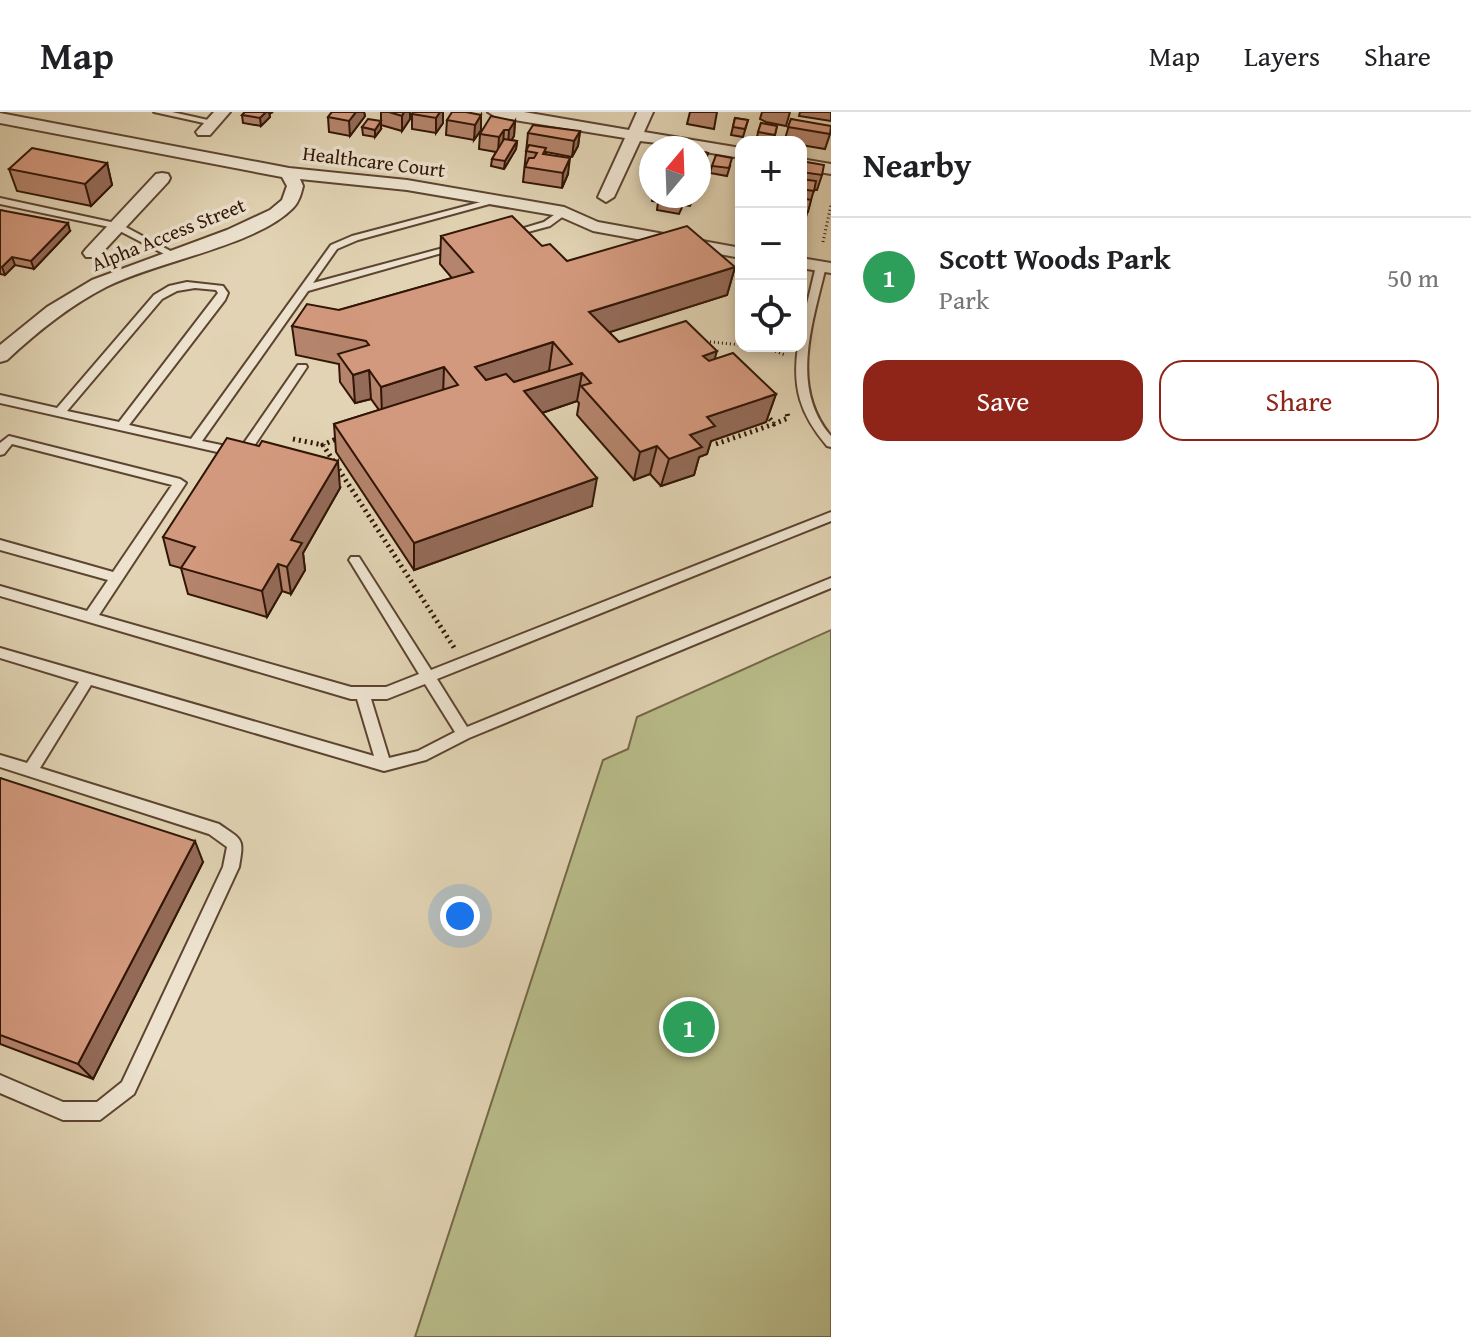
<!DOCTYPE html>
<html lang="en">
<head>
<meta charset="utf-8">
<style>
  body { margin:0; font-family:"Gentium Book Plus",serif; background:#f6f6f6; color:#202124 }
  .controls { position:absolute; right:24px; top:24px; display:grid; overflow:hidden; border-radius:16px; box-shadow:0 4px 12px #0003 }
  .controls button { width:72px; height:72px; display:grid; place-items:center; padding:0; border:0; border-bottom:2px solid #e0e0e0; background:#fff; color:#202124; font:40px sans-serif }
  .compass { position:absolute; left:639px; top:24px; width:72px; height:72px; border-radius:50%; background:#fff; box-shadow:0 4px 12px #0003; rotate:19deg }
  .you { position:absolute; left:460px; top:804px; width:28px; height:28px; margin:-20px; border:6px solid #fff; border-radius:50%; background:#1a73e8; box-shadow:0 0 0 12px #1a73e833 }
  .badge { display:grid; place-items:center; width:52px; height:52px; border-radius:50%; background:#8f2418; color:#fff; font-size:26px; font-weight:700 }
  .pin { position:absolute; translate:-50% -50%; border:4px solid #fff; box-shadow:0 2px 8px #0006 }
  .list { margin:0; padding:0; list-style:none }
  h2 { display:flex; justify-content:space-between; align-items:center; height:104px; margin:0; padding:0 32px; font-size:34px }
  h2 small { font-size:26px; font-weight:400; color:#757577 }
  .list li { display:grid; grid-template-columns:52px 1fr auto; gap:24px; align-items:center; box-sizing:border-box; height:120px; padding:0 32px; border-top:2px solid #e0e0e0 }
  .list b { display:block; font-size:30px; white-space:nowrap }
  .list p { margin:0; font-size:26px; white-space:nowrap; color:#757577 }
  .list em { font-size:26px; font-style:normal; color:#757577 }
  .actions { display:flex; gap:16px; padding:24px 32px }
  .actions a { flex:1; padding:18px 0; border:2px solid #8f2418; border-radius:24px; text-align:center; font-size:28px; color:#8f2418 }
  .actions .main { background:#8f2418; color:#fff }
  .icon { flex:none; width:44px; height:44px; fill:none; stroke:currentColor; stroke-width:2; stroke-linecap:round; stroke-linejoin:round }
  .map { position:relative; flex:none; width:831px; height:1225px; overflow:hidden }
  header { display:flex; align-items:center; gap:48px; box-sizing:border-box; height:112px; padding:0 40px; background:#fff; border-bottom:2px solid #e0e0e0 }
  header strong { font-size:38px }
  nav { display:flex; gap:44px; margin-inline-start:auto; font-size:28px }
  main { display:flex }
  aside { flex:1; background:#fff }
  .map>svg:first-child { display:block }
  .green { fill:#b8bb89; stroke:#746847; stroke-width:2 }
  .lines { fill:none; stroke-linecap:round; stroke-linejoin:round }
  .lane-casing { stroke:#5d4430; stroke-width:4 }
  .street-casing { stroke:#5d4430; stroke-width:4 }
  .path-far1 { stroke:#311505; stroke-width:3; stroke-dasharray:1 3; stroke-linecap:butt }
  .path { stroke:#311505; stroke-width:5; stroke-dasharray:2 4; stroke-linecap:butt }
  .lane { fill:#ece2ce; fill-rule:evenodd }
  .street { fill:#ece2ce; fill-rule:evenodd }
  .wall { fill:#b5846c; stroke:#311505; stroke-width:2 }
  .shaded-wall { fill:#946b58; stroke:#311505; stroke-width:2 }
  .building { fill:#d3997e; stroke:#311505; stroke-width:2; fill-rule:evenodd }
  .labels { text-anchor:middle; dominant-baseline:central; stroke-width:7; stroke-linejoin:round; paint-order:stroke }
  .far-street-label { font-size:20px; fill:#311505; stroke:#ece2ce }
</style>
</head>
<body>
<header>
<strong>Map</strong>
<nav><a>Map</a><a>Layers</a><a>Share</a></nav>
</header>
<main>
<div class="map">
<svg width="831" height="1225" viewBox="0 0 831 1225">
  <rect width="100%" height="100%" fill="#e1d3b3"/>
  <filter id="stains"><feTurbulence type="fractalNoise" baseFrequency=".0025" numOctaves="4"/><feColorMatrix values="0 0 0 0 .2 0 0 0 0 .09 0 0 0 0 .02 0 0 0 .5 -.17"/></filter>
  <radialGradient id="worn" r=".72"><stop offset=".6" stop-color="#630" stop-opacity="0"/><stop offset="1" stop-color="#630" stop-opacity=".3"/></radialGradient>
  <polygon class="green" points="831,518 831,1225 415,1225 603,648 628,637 637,605"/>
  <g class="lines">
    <defs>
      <g id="lane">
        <polygon points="154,0 172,0 217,10 213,13"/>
        <polygon points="0,86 120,112 178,143 170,145 114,116 0,92"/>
        <path d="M496 86 504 88 358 128 337 137 313 171 458 132 463 135 308 179 202 329 226 334 244 331 298 253H306L307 255 252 337 226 342 0 291V283L57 296 154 183 169 174 187 170 223 174 228 181 225 188 129 313 191 327 331 133 352 124ZM195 176 216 178 218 181 119 310 67 299 162 187 177 179Z"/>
        <polygon points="561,98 569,100 550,114 509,125 504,122 544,110"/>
        <path d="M821 151 826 154C813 210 789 275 831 324V335L827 334C800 302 792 276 798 234H801V217L816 154Z"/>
        <path d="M9 324 180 367 186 371 99 503 351 575H386L419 562 351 451 349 448 351 445H359L431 558 831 400V409L437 567 467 615 831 466V476L469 626 426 648 384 659 91 573 40 656 219 712C243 729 244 725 239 755L134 982 100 1008H63L0 981V963L63 990H97L122 970 223 755 227 735 209 722 0 655V643L27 651 79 570 0 546V536L374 644 357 587H351L0 484V474L87 499 108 468 0 438V428L113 460 172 373 12 332 4 342 0 343V331ZM425 572 455 620 418 639 389 646 371 587H387Z"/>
      </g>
      <g id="street">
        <polygon points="214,0 230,0 210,23 198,23 196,20"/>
        <polygon points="488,0 524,0 629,18 637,0 653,0 644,20 741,36 741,46 699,39 699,36 640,29 614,85 606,90 598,85 625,26 496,5"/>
        <path d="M0 1 289 56 407 68 564 95 598 110 741 136V146L593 119 559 104 407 78 300 67 303 74C301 82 299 90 293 96 256 134 157 149 106 175 69 194 37 220 7 248L0 250V233L47 195 92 168 227 118 270 98 282 88 287 74 282 65 0 11Z"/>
        <polygon points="801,47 831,52 831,62 801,57"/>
        <polygon points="162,61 168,62 170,66 168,70 98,145 86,145 83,141 86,137 156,62"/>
        <polygon points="801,146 831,151 831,161 801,156"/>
      </g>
    </defs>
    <use href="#lane" class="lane-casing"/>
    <use href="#street" class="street-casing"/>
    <g class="path-far1">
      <polyline points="823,130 831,93"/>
      <polyline points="702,229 741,233"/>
      <polyline points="748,234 767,236 785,243"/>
    </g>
    <g class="path">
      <polyline points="766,302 774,312 788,306 787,301"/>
      <polyline points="340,325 323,333 455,537"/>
      <polyline points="293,327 323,333"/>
      <polyline points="716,332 774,312"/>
    </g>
    <use href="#lane" class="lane"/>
    <use href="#street" class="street"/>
  </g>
  <g class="wall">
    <polygon points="245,0 273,0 269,2 270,5 261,14 243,11 242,3"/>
    <polygon points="332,0 364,0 365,4 350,24 329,20 328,5"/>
    <polygon points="381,0 410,0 410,7 402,19 381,13"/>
    <polygon points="413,0 443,0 443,11 436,21 412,17 412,2"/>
    <polygon points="690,0 717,0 714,17 687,12"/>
    <polygon points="762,0 790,0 786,14 766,10 760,7"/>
    <polygon points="800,0 831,0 831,9 799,4"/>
    <polygon points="481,3 481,18 474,28 446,23 447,8"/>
    <polygon points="735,6 748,8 743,25 731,23"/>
    <polygon points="791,7 831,19 825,37 801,33 801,30 784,30"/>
    <polygon points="515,9 514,24 511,28 517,29 516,37 504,57 491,54 492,47 496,40 479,37 480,22"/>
    <polygon points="761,11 777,14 773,30 756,28"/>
    <polygon points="362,15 381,17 375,25 363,23"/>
    <polygon points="580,19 578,34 572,45 546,40 546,42 568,62 562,76 523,70 528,21"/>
    <polygon points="699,39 708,41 700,70 699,69"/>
    <polygon points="801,49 822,63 817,78 814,78 803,115 801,115"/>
    <polygon points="107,51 112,73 91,94 17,79 9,57"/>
    <polygon points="712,54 730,54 727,64 710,61"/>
    <polygon points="653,84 694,84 690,94 683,93 679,102 657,98 658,90 652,89"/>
    <polygon points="0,98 70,119 34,157 15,153 5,163 0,162"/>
    <polygon points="441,124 542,134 567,149 735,155 727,183 609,220 619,230 715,247 776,282 766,310 711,329 707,342 699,345 694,363 661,374 650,362 634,368 577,303 579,291 577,289 542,301 592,394 414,458 336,340 334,312 379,298 371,287 355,291 340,270 339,252 296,243 292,214 339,198 452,166 440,152"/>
    <polygon points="340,376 303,441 305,458 291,482 282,479 267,505 188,482 181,456 170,453 163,425"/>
    <polygon points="0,666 203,750 93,967 0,932"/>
  </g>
  <g class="shaded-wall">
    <polygon points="266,0 269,0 270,5 261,14 260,6"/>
    <polygon points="356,0 364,0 365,4 350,24 349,9"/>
    <polygon points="404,0 410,0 410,7 402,19 402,4"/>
    <polygon points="440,0 443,0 443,11 436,21 436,6"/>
    <polygon points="481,3 481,18 474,28 475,13"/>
    <polygon points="381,9 381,17 375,25 375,18"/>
    <polygon points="515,9 514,24 508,34 509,18"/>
    <polygon points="504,18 503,33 498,40 499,25"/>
    <polygon points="580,19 578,34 572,45 574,29"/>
    <polygon points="517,29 516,37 504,57 505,49"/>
    <polygon points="570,46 568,62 562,76 563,61"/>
    <polygon points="107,51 112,73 91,94 85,72"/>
    <polygon points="68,111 70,119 34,157 31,149"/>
    <polygon points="12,145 15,153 5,163 2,155"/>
    <polygon points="735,155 727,183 585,228 589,200"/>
    <polygon points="553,230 549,259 473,283 475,255"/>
    <polygon points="717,239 709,267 703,244"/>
    <polygon points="444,255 443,284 382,303 381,275"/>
    <polygon points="369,258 371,287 355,291 353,263"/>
    <polygon points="582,261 577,289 521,308 524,279"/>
    <polygon points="776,282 766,310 711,329 707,342 699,345 694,363 661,374 669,347 707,305"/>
    <polygon points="657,334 650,362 634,368 640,340"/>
    <polygon points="338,349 340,376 303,441 305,458 291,482 287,455 291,428"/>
    <polygon points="597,366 592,394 414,458 414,431"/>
    <polygon points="278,452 282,479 267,505 262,479"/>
    <polygon points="195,729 203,750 93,967 78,952"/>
  </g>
  <g class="building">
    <polygon points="245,0 266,0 260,6 242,3"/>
    <polygon points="332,0 356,0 349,9 328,5"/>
    <polygon points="389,0 404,0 402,4"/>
    <polygon points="413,0 440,0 436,6 412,2"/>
    <polygon points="452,0 466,0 481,3 475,13 447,8"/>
    <polygon points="491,4 515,9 509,18 504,18 499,25 480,22"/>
    <polygon points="735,6 748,8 745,17 733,15"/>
    <polygon points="368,7 381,9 375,18 362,15"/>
    <polygon points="791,7 831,14 830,22 788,15"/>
    <polygon points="761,11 777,14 775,23 758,20"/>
    <polygon points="533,13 580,19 574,29 528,21"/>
    <polygon points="504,27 517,29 505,49 492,47"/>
    <polygon points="529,33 546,36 543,42 570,46 563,61 525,55 529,46 534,46 537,41 526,39"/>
    <polygon points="32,36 107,51 85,72 9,57"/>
    <polygon points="699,39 708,41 703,54 699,54"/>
    <polygon points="716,43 732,46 729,56 712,54"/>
    <polygon points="801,49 824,53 822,63 801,60"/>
    <polygon points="801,67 816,69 814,79 801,77"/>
    <polygon points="668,84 684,84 683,87"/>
    <polygon points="801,86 811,88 808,100 801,99"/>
    <polygon points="0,98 68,111 31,149 12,145 2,155 0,155"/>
    <path d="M512 104 542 134 550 132 567 149 687 114 735 155 589 200 619 230 686 209 717 239 703 244 709 249 733 241 776 282 707 305 715 314 690 323 702 335 669 347 657 334 640 340 581 274 591 271 582 261 524 279 597 366 414 431 334 312 458 273 444 255 381 275 369 258 353 263 338 242 369 233 366 229 292 214 307 192 339 198 473 160 441 124ZM553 230 572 252 514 270 506 262 486 268 475 255Z"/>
    <polygon points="227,326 259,334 262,329 338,349 291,428 302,431 287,455 278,452 262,479 181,456 195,435 163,425"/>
    <polygon points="0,666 195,729 78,952 0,923"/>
  </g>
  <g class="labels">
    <g class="far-street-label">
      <text transform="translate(374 49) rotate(7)">Healthcare Court</text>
      <text transform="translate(168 122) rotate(-22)">Alpha Access Street</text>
    </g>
  </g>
  <rect width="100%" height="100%" filter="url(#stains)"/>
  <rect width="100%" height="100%" fill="url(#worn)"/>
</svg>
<div class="controls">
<button>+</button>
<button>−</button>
<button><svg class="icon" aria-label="locate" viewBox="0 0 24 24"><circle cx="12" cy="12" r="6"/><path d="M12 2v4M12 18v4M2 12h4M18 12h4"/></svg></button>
</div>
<svg class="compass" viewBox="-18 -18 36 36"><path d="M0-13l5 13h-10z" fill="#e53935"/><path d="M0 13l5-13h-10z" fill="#757577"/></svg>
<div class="you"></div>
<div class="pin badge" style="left:689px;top:915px;background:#2e9e5b">1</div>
</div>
<aside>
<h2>Nearby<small></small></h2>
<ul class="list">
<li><span class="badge" style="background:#2e9e5b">1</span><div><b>Scott Woods Park</b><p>Park</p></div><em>50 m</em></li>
</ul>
<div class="actions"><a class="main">Save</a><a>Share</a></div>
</aside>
</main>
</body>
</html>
